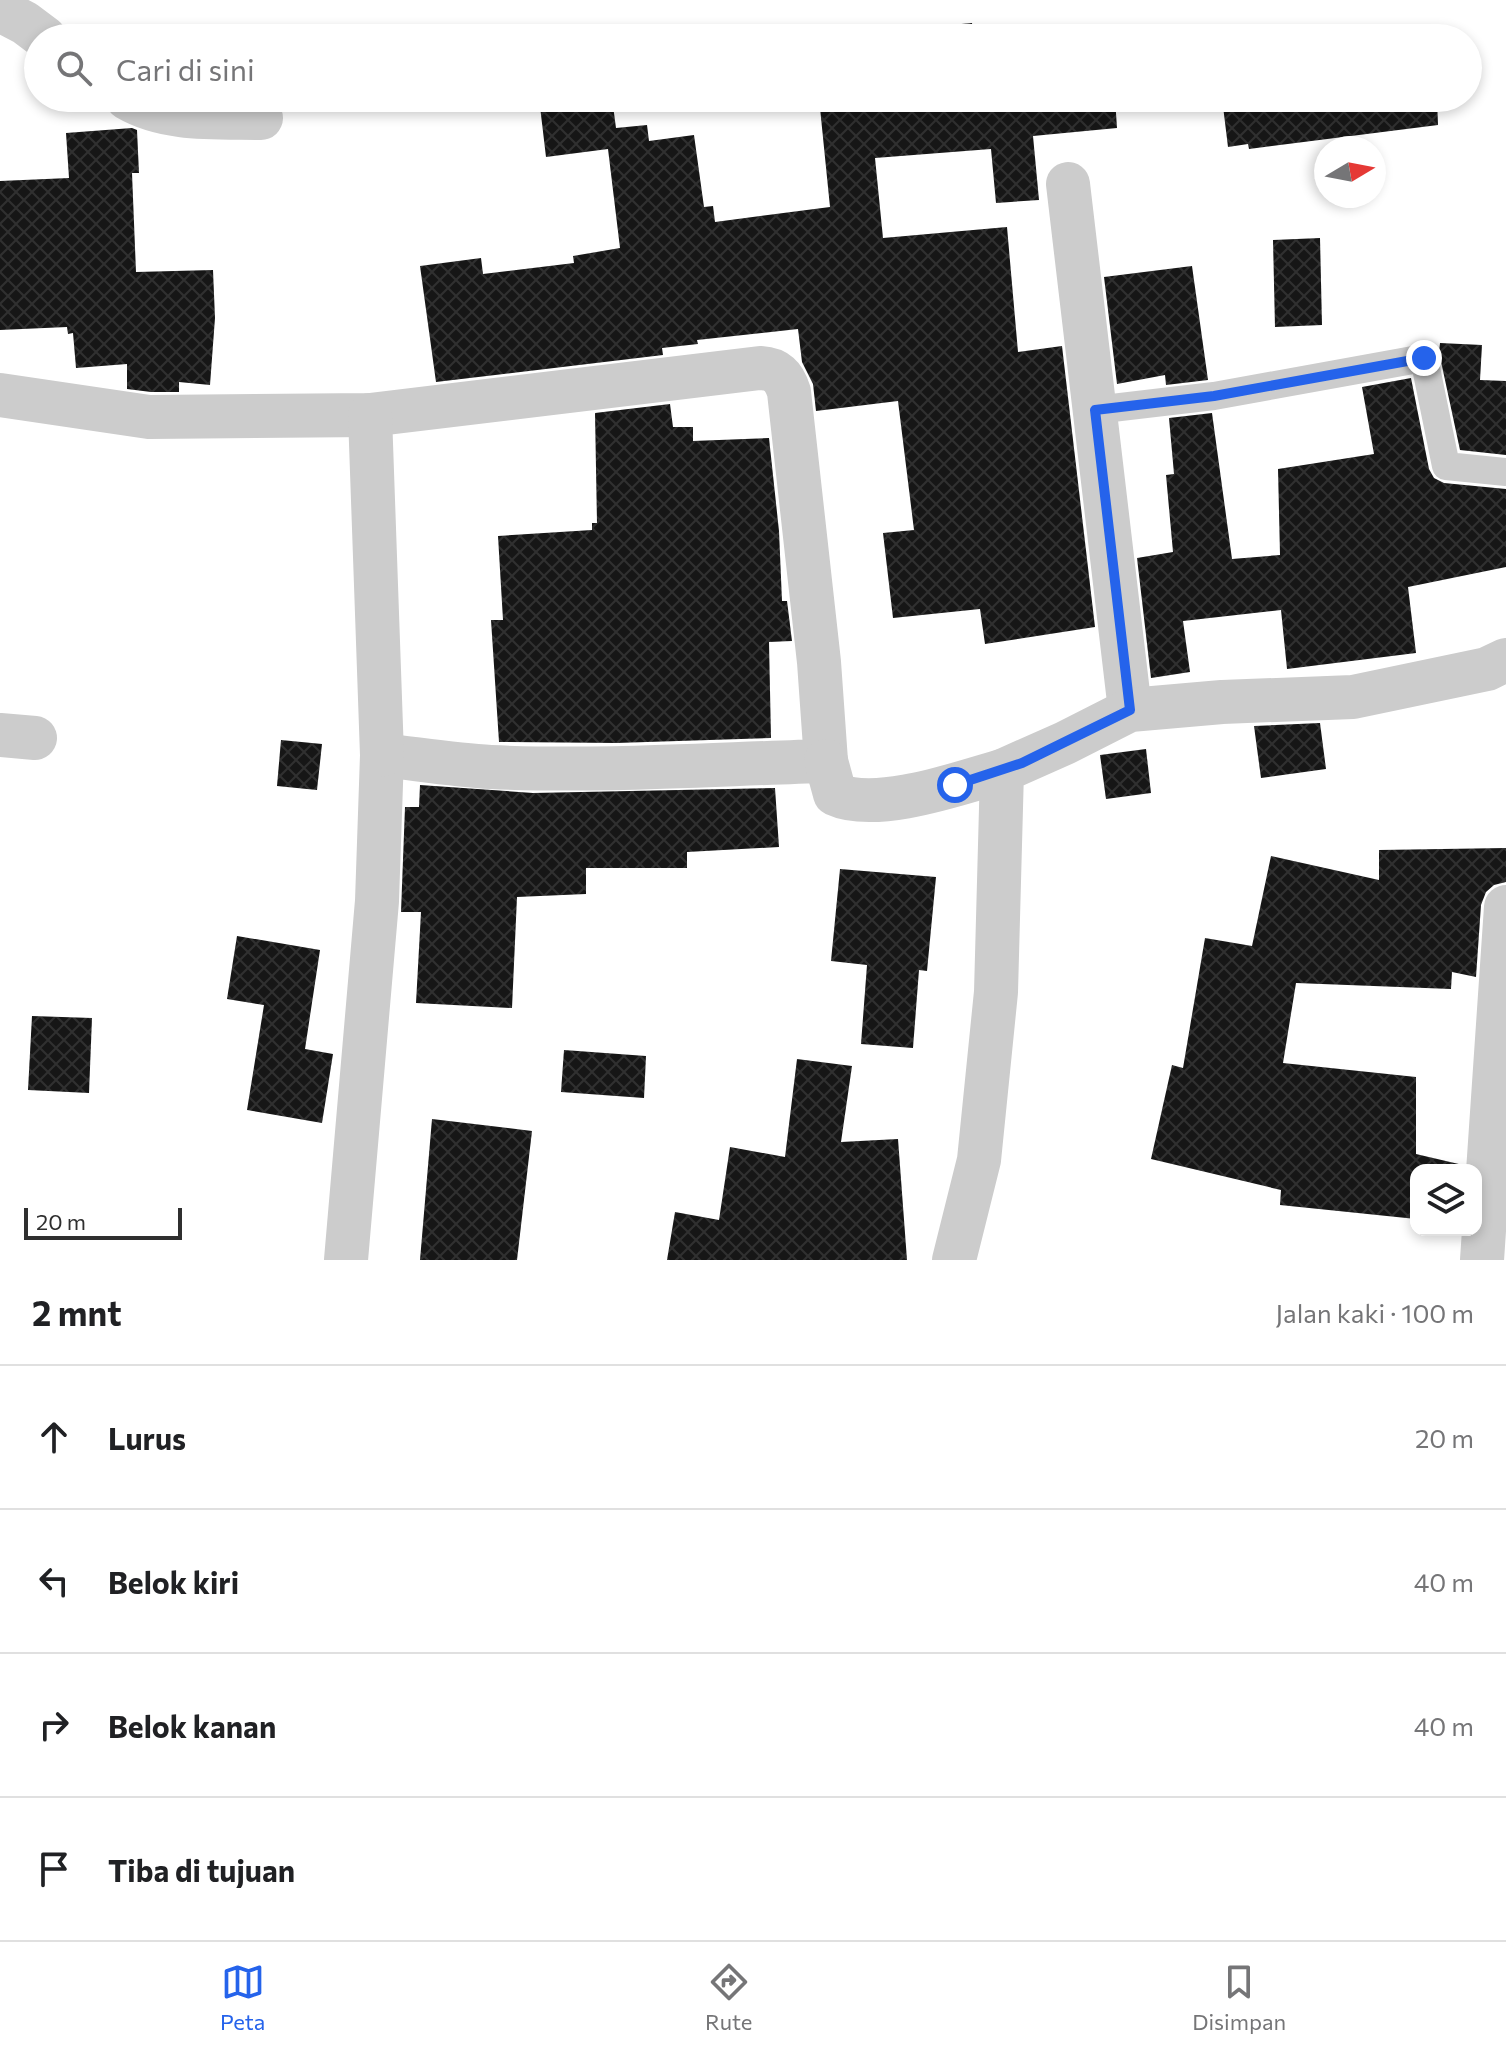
<!DOCTYPE html>
<html lang="id">
<head>
<meta charset="utf-8">
<style>
  body { margin:0; font-family:Commissioner,sans-serif; background:#f2f2f2; color:#202124 }
  .controls { position:absolute; right:24px; bottom:24px; display:grid; overflow:hidden; border-radius:16px; box-shadow:0 4px 12px #0003 }
  .controls button { width:72px; height:72px; display:grid; place-items:center; padding:0; border:0; border-bottom:2px solid #e0e0e0; background:#fff; color:#202124; font:40px sans-serif }
  .compass { position:absolute; left:1314px; top:136px; width:72px; height:72px; border-radius:50%; background:#fff; box-shadow:0 4px 12px #0003; rotate:80deg }
  .scale { position:absolute; left:24px; bottom:20px; width:158px; box-sizing:border-box; padding-left:8px; border:4px solid #2f2f2f; border-top:0; font-size:22px; line-height:28px; white-space:nowrap; color:#2f2f2f; -webkit-text-stroke:6px #fff; paint-order:stroke }
  .stop { position:absolute; width:24px; height:24px; margin:-18px; border:6px solid #2563eb; border-radius:50%; background:#fff }
  .stop.end { background:#2563eb; border-color:#fff; box-shadow:0 2px 8px #0008 }
  .list { margin:0; padding:0; list-style:none }
  h2 { display:flex; justify-content:space-between; align-items:center; height:104px; margin:0; padding:0 32px; font-size:34px }
  h2 small { font-size:26px; font-weight:400; color:#757577 }
  .list li { display:grid; grid-template-columns:52px 1fr auto; gap:24px; align-items:center; box-sizing:border-box; height:144px; padding:0 32px; border-top:2px solid #e0e0e0 }
  .list b { display:block; font-size:30px; white-space:nowrap }
  .list em { font-size:26px; font-style:normal; color:#757577 }
  .icon { flex:none; width:44px; height:44px; fill:none; stroke:currentColor; stroke-width:2; stroke-linecap:round; stroke-linejoin:round }
  .map { position:relative; flex:none; width:1506px; height:1260px; overflow:hidden }
  .search { position:absolute; background:#fff; box-shadow:0 4px 12px #0003; left:24px; right:24px; top:24px; height:88px; display:flex; align-items:center; gap:20px; box-sizing:border-box; padding:0 28px; border-radius:44px; color:#757577; font-size:30px }
  .sheet { height:680px; background:#fff }
  nav { display:flex; justify-content:space-around; align-items:center; box-sizing:border-box; height:112px; border-top:2px solid #e0e0e0; background:#fff; font-size:22px; color:#757577 }
  nav a { display:grid; justify-items:center; gap:4px }
  nav .on { color:#2563eb }
  .map>svg:first-child { display:block }
  .building { fill:url(#building-cross-hatch) }
  .lines { fill:none; stroke-linecap:round; stroke-linejoin:round }
  .service { stroke:#ccc; stroke-width:28 }
  .minor { stroke:#ccc; stroke-width:44 }
  .route { stroke:#2563eb; stroke-width:10 }
</style>
</head>
<body>
<div class="map">
<svg width="1506" height="1260" viewBox="0 0 1506 1260">
  <defs>
    <pattern id="building-cross-hatch" width="8" height="8" patternUnits="userSpaceOnUse" patternTransform="scale(2)"><rect width="8" height="8" fill="#161616"/><path d="M0 0l8 8M0 8l8-8" fill="none" stroke="#303030"/></pattern>
  </defs>
  <rect width="100%" height="100%" fill="#fff"/>
  <g class="building">
    <polygon points="972,23 974,38 930,38 929,27"/>
    <polygon points="539,98 612,98 616,128 647,125 649,141 694,135 704,207 713,206 715,222 830,207 819,98 1115,98 1117,128 1033,136 1039,200 996,203 991,149 875,158 883,238 1007,227 1018,352 1062,346 1095,627 985,644 980,609 893,618 883,533 914,530 898,401 816,411 813,384 802,362 798,329 697,340 698,344 662,348 663,355 436,382 420,266 481,258 483,274 574,263 573,256 620,248 608,149 546,157"/>
    <polygon points="1222,98 1437,98 1438,125 1249,149 1248,144 1228,147"/>
    <polygon points="132,128 137,130 139,173 132,173 136,272 213,270 215,318 210,385 179,382 179,392 151,392 127,389 127,364 76,368 73,333 68,334 67,327 0,330 0,181 69,178 66,133"/>
    <polygon points="1320,238 1322,325 1275,327 1273,240"/>
    <polygon points="1192,266 1208,380 1166,385 1165,375 1117,384 1104,277"/>
    <polygon points="1440,343 1482,345 1480,380 1506,381 1506,455 1460,450 1439,352"/>
    <polygon points="1411,378 1429,469 1434,478 1444,483 1506,489 1506,567 1408,587 1416,653 1287,669 1281,610 1183,621 1190,672 1151,678 1137,558 1173,552 1166,475 1174,474 1169,418 1212,413 1232,559 1280,555 1278,469 1374,454 1362,387"/>
    <polygon points="670,404 673,427 693,427 693,441 769,438 779,531 782,601 787,601 792,641 769,642 771,738 616,743 499,742 491,620 503,620 498,536 592,530 592,523 597,523 595,413"/>
    <polygon points="1320,723 1326,769 1261,778 1254,726"/>
    <polygon points="281,740 322,744 317,790 277,786"/>
    <polygon points="1146,749 1151,793 1106,799 1100,755"/>
    <polygon points="420,785 533,793 775,788 779,847 687,852 687,868 586,868 586,894 517,897 512,1008 416,1003 421,912 401,912 405,807 419,807"/>
    <polygon points="1506,848 1506,882 1494,885 1486,892 1481,905 1476,977 1452,972 1451,989 1296,983 1283,1063 1416,1077 1416,1154 1463,1165 1463,1170 1416,1170 1416,1219 1280,1205 1281,1190 1151,1159 1172,1065 1183,1068 1205,938 1252,946 1271,856 1379,880 1379,850"/>
    <polygon points="840,869 936,877 927,971 919,970 913,1048 861,1044 867,965 831,961"/>
    <polygon points="237,936 320,950 305,1049 333,1054 322,1123 247,1110 264,1005 227,999"/>
    <polygon points="32,1016 92,1018 89,1093 28,1090"/>
    <polygon points="564,1050 646,1056 644,1098 561,1092"/>
    <polygon points="797,1059 852,1066 841,1142 898,1139 907,1260 667,1260 675,1212 719,1220 730,1147 785,1157"/>
    <polygon points="432,1119 532,1131 517,1260 420,1260"/>
  </g>
  <g class="lines">
    <polyline class="service" points="1095,410 1214,396 1424,358 1446,466 1506,472"/>
    <g class="minor">
      <polyline points="0,10 25,23 45,38"/>
      <path d="M127 98C166 121 216 117 261 118"/>
      <polyline points="1068,184 1130,710"/>
      <path d="M0 395 149 417 370 415 760 368C777 369 784 376 789 392L819 662 826 761C715 764 603 772 491 767 455 765 418 759 382 755L377 901 346 1260"/>
      <polyline points="370,415 382,755"/>
      <polyline points="0,735 35,738"/>
      <path d="M826 761 835 794C876 813 960 783 1002 771"/>
      <polyline points="954,1260 979,1160 996,992 1002,771 1065,743 1130,710 1222,702 1353,697 1487,669 1506,660"/>
      <polyline points="1482,1260 1506,907"/>
    </g>
  </g>
  <g class="lines">
    <polyline class="route" points="955,785 1022,763 1130,710 1095,410 1214,396 1424,358"/>
  </g>
</svg>
<div class="controls">
<button><svg class="icon" aria-label="layers" viewBox="0 0 24 24"><path d="M12 4l9 5-9 5-9-5zM3 14l9 5 9-5"/></svg></button>
</div>
<svg class="compass" viewBox="-18 -18 36 36"><path d="M0-13l5 13h-10z" fill="#e53935"/><path d="M0 13l5-13h-10z" fill="#757577"/></svg>
<div class="scale">20 m</div>
<div class="stop" style="left:955px;top:785px"></div>
<div class="stop end" style="left:1424px;top:358px"></div>
<div class="search"><svg class="icon" aria-label="search" viewBox="0 0 24 24"><circle cx="10" cy="10" r="6"/><path d="M15 15l6 6"/></svg>Cari di sini</div>
</div>
<section class="sheet">
<h2>2 mnt<small>Jalan kaki · 100 m</small></h2>
<ul class="list">
<li><svg class="icon" aria-label="ahead" viewBox="0 0 24 24"><path d="M12 20V5M6 11l6-6 6 6"/></svg><div><b>Lurus</b></div><em>20 m</em></li>
<li><svg class="icon" aria-label="left" viewBox="0 0 24 24"><path d="M17 20v-9H6M10 6l-5 5 5 5"/></svg><div><b>Belok kiri</b></div><em>40 m</em></li>
<li><svg class="icon" aria-label="right" viewBox="0 0 24 24"><path d="M7 20v-9h11M14 6l5 5-5 5"/></svg><div><b>Belok kanan</b></div><em>40 m</em></li>
<li><svg class="icon" aria-label="arrive" viewBox="0 0 24 24"><path d="M6 21V4h12l-3 4 3 4H6"/></svg><div><b>Tiba di tujuan</b></div></li>
</ul>
</section>
<nav>
<a class="on"><svg class="icon" aria-label="map" viewBox="0 0 24 24"><path d="M3 6l6-2 6 2 6-2v14l-6 2-6-2-6 2zM9 4v14M15 6v14"/></svg>Peta</a>
<a><svg class="icon" aria-label="directions" viewBox="0 0 24 24"><path d="M12 3l9 9-9 9-9-9zM9 14v-3h6M13 9l2 2-2 2"/></svg>Rute</a>
<a><svg class="icon" aria-label="saved" viewBox="0 0 24 24"><path d="M7 4h10v16l-5-4-5 4z"/></svg>Disimpan</a>
</nav>
</body>
</html>
